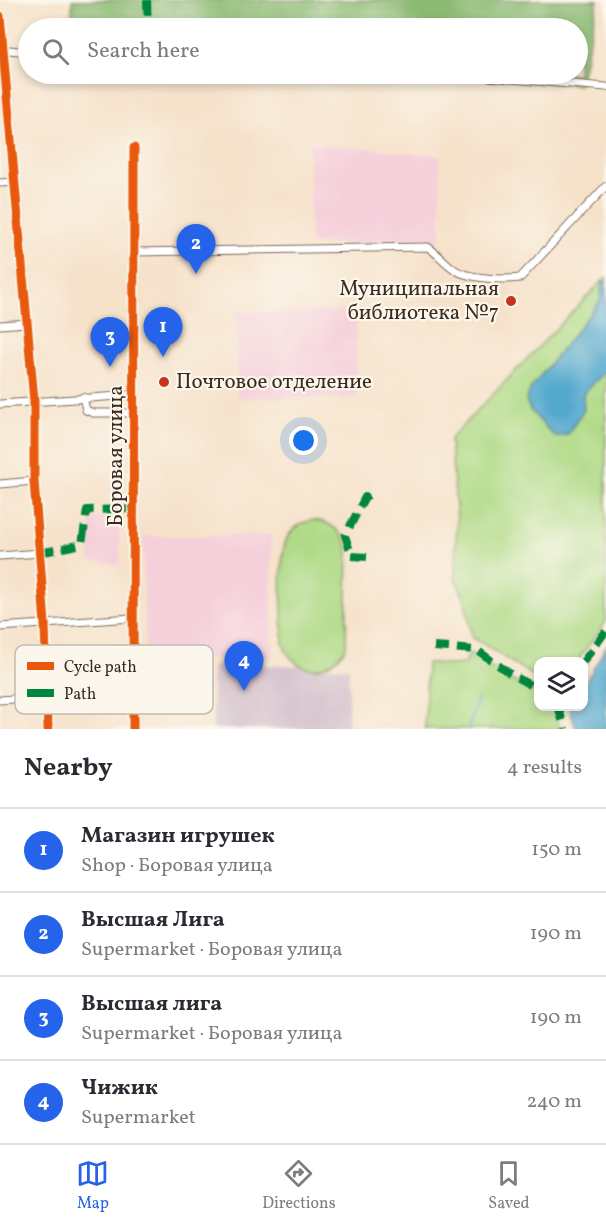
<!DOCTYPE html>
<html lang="en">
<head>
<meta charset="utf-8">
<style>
  body { margin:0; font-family:Vollkorn,serif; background:#f7f7f7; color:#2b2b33 }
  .controls { position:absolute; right:18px; bottom:18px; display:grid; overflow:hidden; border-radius:12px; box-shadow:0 3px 9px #0003 }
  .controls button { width:54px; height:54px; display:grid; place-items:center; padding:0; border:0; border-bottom:2px solid #e1e1e2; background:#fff; color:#2b2b33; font:30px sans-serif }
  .you { position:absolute; left:304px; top:441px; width:21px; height:21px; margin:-15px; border:4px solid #fff; border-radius:50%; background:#1a73e8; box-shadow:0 0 0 9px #1a73e833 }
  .badge { display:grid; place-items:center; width:39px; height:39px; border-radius:50%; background:#2563eb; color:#fff; font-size:20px; font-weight:700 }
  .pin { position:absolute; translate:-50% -50px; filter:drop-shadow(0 2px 3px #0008) }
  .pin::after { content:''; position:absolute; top:32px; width:21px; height:18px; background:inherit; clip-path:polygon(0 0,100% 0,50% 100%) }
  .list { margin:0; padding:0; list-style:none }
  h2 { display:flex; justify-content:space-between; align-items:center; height:78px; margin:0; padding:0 24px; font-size:26px }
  h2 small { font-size:20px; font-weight:400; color:#7c7c81 }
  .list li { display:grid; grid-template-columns:39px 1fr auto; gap:18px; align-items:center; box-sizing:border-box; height:84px; padding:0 24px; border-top:2px solid #e1e1e2 }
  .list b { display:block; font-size:22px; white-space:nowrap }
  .list p { margin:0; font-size:20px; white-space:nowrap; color:#7c7c81 }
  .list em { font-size:20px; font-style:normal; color:#7c7c81 }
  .icon { flex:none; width:33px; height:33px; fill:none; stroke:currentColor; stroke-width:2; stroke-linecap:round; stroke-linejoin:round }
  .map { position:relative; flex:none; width:606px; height:729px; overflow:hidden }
  .search { position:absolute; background:#fff; box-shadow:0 3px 9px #0003; left:18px; right:18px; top:18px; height:66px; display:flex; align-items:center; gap:15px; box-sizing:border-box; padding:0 21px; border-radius:33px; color:#7c7c81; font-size:22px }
  .sheet { height:414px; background:#fff }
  nav { display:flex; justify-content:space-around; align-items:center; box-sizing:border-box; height:84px; border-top:2px solid #e1e1e2; background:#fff; font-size:16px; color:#7c7c81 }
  nav a { display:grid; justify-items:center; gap:3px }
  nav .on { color:#2563eb }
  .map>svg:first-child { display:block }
  .built { fill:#f5cfda }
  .industrial { fill:#d1bdcb }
  .green { fill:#afda86; stroke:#758252; stroke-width:1.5 }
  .forest { fill:#8bba73; stroke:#637248; stroke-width:1.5 }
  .water { fill:#52a8ce; stroke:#466976; stroke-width:1.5 }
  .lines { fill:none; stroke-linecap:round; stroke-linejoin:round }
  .stream { stroke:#52a8ce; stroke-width:2 }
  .minor-casing { stroke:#7c6a5a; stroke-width:9 }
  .minor { stroke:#fff; stroke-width:7 }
  .quiet { stroke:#00873e; stroke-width:8; stroke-dasharray:15 8; stroke-linecap:butt }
  .cycleway-casing { stroke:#fbf7ec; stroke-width:13 }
  .cycleway { stroke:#e8590c; stroke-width:9 }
  .poi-dot { fill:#c8321e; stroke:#fbf7ec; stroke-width:2 }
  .labels { text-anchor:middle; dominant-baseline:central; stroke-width:4.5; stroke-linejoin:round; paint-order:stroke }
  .poi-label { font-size:21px; fill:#3b2a1e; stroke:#fbf7ec; text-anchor:end }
  .street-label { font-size:21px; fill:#3b2a1e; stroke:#fbf7ec }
  .key { fill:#fbf7ec; stroke:#c1baae; stroke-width:1.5 }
  .key-label { font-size:16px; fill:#3b2a1e }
</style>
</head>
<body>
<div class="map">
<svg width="606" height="729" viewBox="0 0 606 729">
  <rect width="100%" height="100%" fill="#fbf7ec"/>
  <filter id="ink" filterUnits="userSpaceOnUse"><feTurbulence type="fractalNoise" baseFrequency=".0167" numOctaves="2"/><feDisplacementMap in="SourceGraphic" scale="12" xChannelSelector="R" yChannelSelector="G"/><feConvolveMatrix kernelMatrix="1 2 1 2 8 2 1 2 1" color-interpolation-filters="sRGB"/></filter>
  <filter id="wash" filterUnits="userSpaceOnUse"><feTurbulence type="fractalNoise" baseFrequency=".008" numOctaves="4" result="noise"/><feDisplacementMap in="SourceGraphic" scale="24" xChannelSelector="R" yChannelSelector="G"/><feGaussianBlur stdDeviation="1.35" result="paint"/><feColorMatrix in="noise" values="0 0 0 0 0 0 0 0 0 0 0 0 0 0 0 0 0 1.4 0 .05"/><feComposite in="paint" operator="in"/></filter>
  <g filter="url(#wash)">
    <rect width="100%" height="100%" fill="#f6e2ca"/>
    <g class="built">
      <polygon points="309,143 440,156 441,242 310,244"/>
      <polygon points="356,311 357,398 237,398 236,312"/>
      <polygon points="114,517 119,524 120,565 90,561 90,518"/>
      <polygon points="271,535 272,658 145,659 143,536"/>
    </g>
    <polygon class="industrial" points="280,665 349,668 348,729 213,729 212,666"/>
    <g class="green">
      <polygon points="606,277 606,622 577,661 538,662 538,679 472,637 464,597 455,578 457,518 450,439"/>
      <path d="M311 520C330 521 342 530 348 548L346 647C329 675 296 677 283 644 283 620 277 555 288 536 294 527 301 523 311 520Z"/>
      <path d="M470 653 507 678 538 694V706L552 707 560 729H425L427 663C440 662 451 667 464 664Z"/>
    </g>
    <polygon class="forest" points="72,0 598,0 580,85 452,74 578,74 578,28 72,28"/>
    <g class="water">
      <polygon points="606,281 606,371 583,394 584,410 567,435 555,437 530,410 526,400 531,388 600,301 602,283"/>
      <polygon points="606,646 606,729 576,729 569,707 584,706 584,685"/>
    </g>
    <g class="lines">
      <polyline class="stream" points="468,729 478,699"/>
    </g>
  </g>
  <g filter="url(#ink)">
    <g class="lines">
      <defs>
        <g id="minor">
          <polyline points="0,16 34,401 34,481 45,624 48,729"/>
          <polyline points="0,49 28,52"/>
          <polyline points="452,74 606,87"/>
          <polyline points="0,183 14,182"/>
          <path d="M134 252 428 247C438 254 444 262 454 269 467 279 504 280 520 278L606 186"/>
          <polyline points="0,325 27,323"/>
          <polyline points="83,397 86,410 93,413 134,413"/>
          <polyline points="0,404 134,395"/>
          <polyline points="0,484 34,481"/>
          <polyline points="0,556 40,553"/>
          <polyline points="0,627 133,618"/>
          <polyline points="0,700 133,690"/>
          <polyline points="133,729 134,148"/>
        </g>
      </defs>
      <use href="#minor" class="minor-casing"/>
      <use href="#minor" class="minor"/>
      <g class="quiet">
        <polyline points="147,0 148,28"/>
        <polyline points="40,553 82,544 87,510 133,509"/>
        <polyline points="367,557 352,556 345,536 365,497 373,493"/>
        <polyline points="434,647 477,650 512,675 538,689"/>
        <polyline points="583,662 606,631"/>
        <polyline points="558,706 565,729"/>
      </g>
      <defs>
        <g id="cycleway">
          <polyline points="0,16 34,401 34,481 45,624 48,729"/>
          <polyline points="133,729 134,148"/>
        </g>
      </defs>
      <use href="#cycleway" class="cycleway-casing"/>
      <use href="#cycleway" class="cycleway"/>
    </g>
  </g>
  <g class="poi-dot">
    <circle cx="511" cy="301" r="6"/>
    <circle cx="164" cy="382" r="6"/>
  </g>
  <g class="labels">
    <g class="poi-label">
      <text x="499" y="289">Муниципальная<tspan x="499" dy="24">библиотека №7</tspan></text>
      <text x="176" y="382" text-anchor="start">Почтовое отделение</text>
    </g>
    <g class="street-label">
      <text transform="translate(116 456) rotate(-90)">Боровая улица</text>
    </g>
  </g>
  <rect x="15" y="645" width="198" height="69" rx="9" class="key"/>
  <rect x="27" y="662" width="27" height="8" fill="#e8590c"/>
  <rect x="27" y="689" width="27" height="8" fill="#00873e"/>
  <g class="key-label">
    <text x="64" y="672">Cycle path</text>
    <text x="64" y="699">Path</text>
  </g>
</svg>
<div class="controls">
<button><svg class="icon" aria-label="layers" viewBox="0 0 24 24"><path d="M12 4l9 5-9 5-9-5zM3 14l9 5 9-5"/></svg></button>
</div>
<div class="you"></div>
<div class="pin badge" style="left:163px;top:357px">1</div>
<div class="pin badge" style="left:196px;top:274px">2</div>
<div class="pin badge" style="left:110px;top:367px">3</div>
<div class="pin badge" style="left:244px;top:691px">4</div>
<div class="search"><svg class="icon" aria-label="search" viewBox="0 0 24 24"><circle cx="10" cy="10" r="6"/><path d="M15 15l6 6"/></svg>Search here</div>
</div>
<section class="sheet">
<h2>Nearby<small>4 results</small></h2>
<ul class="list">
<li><span class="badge">1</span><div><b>Магазин игрушек</b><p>Shop · Боровая улица</p></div><em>150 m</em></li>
<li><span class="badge">2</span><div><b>Высшая Лига</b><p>Supermarket · Боровая улица</p></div><em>190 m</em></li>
<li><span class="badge">3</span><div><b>Высшая лига</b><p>Supermarket · Боровая улица</p></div><em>190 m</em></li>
<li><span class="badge">4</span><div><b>Чижик</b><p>Supermarket</p></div><em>240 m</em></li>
</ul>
</section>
<nav>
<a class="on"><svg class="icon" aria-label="map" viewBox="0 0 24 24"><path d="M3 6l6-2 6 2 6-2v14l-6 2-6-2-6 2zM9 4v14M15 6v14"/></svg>Map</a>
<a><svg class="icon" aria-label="directions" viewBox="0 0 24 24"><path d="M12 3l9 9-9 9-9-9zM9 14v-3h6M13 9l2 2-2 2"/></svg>Directions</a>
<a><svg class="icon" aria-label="saved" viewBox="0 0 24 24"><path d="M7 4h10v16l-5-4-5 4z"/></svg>Saved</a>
</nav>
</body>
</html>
